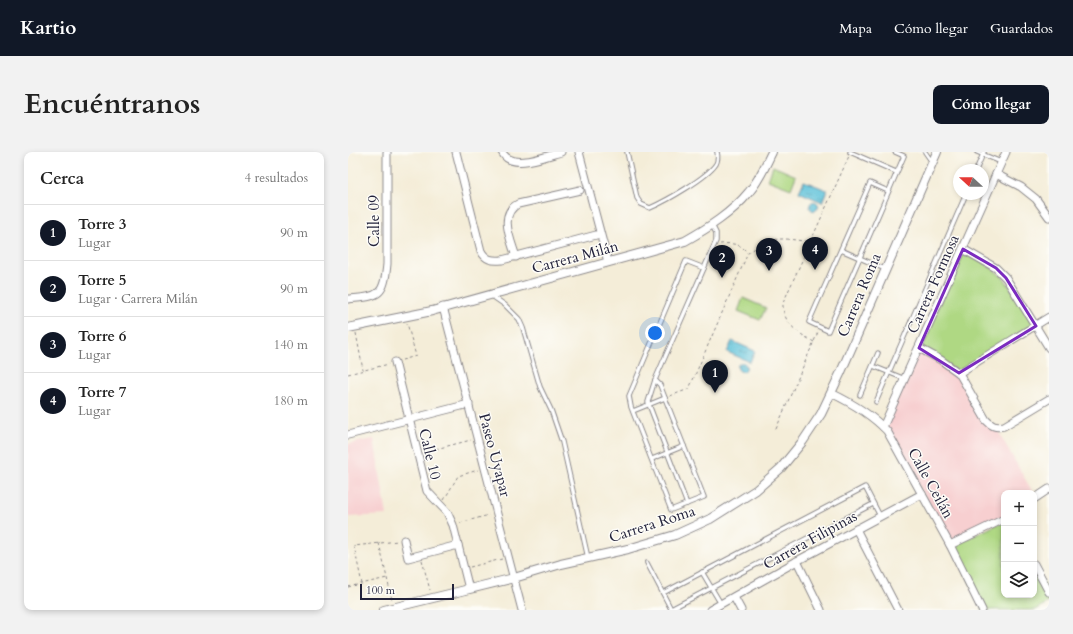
<!DOCTYPE html>
<html lang="es">
<head>
<meta charset="utf-8">
<style>
  body { margin:0; font-family:Cardo,serif; background:#f2f2f2; color:#222 }
  .controls { position:absolute; right:12px; bottom:12px; display:grid; overflow:hidden; border-radius:8px; box-shadow:0 2px 6px #0003 }
  .controls button { width:36px; height:36px; display:grid; place-items:center; padding:0; border:0; border-bottom:1px solid #e0e0e0; background:#fff; color:#222; font:20px sans-serif }
  .compass { position:absolute; left:605px; top:12px; width:36px; height:36px; border-radius:50%; background:#fff; box-shadow:0 2px 6px #0003; rotate:291deg }
  .scale { position:absolute; left:12px; bottom:10px; width:94px; box-sizing:border-box; padding-left:4px; border:2px solid #22223b; border-top:0; font-size:11px; line-height:14px; white-space:nowrap; color:#22223b; -webkit-text-stroke:3px #fdfcf7; paint-order:stroke }
  .you { position:absolute; left:307px; top:181px; width:14px; height:14px; margin:-10px; border:3px solid #fff; border-radius:50%; background:#1a73e8; box-shadow:0 0 0 6px #1a73e833 }
  .badge { display:grid; place-items:center; width:26px; height:26px; border-radius:50%; background:#111827; color:#fff; font-size:13px; font-weight:700 }
  .pin { position:absolute; translate:-50% -33px; filter:drop-shadow(0 1px 2px #0008) }
  .pin::after { content:''; position:absolute; top:21px; width:14px; height:12px; background:inherit; clip-path:polygon(0 0,100% 0,50% 100%) }
  .list { margin:0; padding:0; list-style:none }
  h2 { display:flex; justify-content:space-between; align-items:center; height:52px; margin:0; padding:0 16px; font-size:17px }
  h2 small { font-size:13px; font-weight:400; color:#767676 }
  .list li { display:grid; grid-template-columns:26px 1fr auto; gap:12px; align-items:center; box-sizing:border-box; height:56px; padding:0 16px; border-top:1px solid #e0e0e0 }
  .list b { display:block; font-size:15px; white-space:nowrap }
  .list p { margin:0; font-size:13px; white-space:nowrap; color:#767676 }
  .list em { font-size:13px; font-style:normal; color:#767676 }
  .icon { flex:none; width:22px; height:22px; fill:none; stroke:currentColor; stroke-width:2; stroke-linecap:round; stroke-linejoin:round }
  .map { position:relative; flex:none; width:701px; height:458px; overflow:hidden; border-radius:8px }
  header { display:flex; align-items:center; gap:24px; box-sizing:border-box; height:56px; padding:0 20px; background:#111827; color:#fff }
  header strong { font-size:19px }
  nav { display:flex; gap:22px; margin-inline-start:auto; font-size:14px }
  .intro { display:flex; align-items:center; justify-content:space-between; box-sizing:border-box; height:96px; padding:0 24px }
  h1 { margin:0; font-size:28px }
  .button { padding:10px 18px; border-radius:8px; background:#111827; color:#fff; font-size:14px; font-weight:700 }
  main { display:flex; gap:24px; padding:0 24px }
  aside { flex:1; background:#fff; border-radius:8px; box-shadow:0 2px 6px #0003 }
  .map>svg:first-child { display:block }
  .built { fill:#f7cfd0 }
  .green { fill:#afd883; stroke:#687d5f }
  .water { fill:url(#water-ripples); stroke:#3e728a }
  .lines { fill:none; stroke-linecap:round; stroke-linejoin:round }
  .service-casing { stroke:#8b888a; stroke-width:5.5 }
  .minor-casing { stroke:#8b888a; stroke-width:9 }
  .tertiary-casing { stroke:#8b888a; stroke-width:10 }
  .path { stroke:#8b888a; stroke-width:1; stroke-dasharray:3 3; stroke-linecap:butt }
  .service { stroke:#fff; stroke-width:3.5 }
  .minor { stroke:#fff; stroke-width:7 }
  .tertiary { stroke:#fff; stroke-width:8 }
  .marked { fill:none; stroke:#7b2cbf; stroke-width:3; stroke-linejoin:round }
  .labels { text-anchor:middle; dominant-baseline:central; stroke-width:3; stroke-linejoin:round; paint-order:stroke }
  .street-label { font-size:15px; fill:#22223b; stroke:#fdfcf7 }
</style>
</head>
<body>
<header>
<strong>Kartio</strong>
<nav><a>Mapa</a><a>Cómo llegar</a><a>Guardados</a></nav>
</header>
<div class="intro"><h1>Encuéntranos</h1><a class="button">Cómo llegar</a></div>
<main>
<aside>
<h2>Cerca<small>4 resultados</small></h2>
<ul class="list">
<li><span class="badge">1</span><div><b>Torre 3</b><p>Lugar</p></div><em>90 m</em></li>
<li><span class="badge">2</span><div><b>Torre 5</b><p>Lugar · Carrera Milán</p></div><em>90 m</em></li>
<li><span class="badge">3</span><div><b>Torre 6</b><p>Lugar</p></div><em>140 m</em></li>
<li><span class="badge">4</span><div><b>Torre 7</b><p>Lugar</p></div><em>180 m</em></li>
</ul>
</aside>
<div class="map">
<svg width="701" height="458" viewBox="0 0 701 458">
  <defs>
    <pattern id="water-ripples" width="26" height="14" patternUnits="userSpaceOnUse"><rect width="26" height="14" fill="#5bc1d9"/><path d="M2 4q2-2 4 0t4 0M15 11q2-2 4 0t4 0" fill="none" stroke="#4b9cb1"/></pattern>
  </defs>
  <rect width="100%" height="100%" fill="#fdfcf7"/>
  <filter id="ink" filterUnits="userSpaceOnUse"><feTurbulence type="fractalNoise" baseFrequency=".025" numOctaves="2"/><feDisplacementMap in="SourceGraphic" scale="8" xChannelSelector="R" yChannelSelector="G"/><feConvolveMatrix kernelMatrix="1 2 1 2 8 2 1 2 1" color-interpolation-filters="sRGB"/></filter>
  <filter id="wash" filterUnits="userSpaceOnUse"><feTurbulence type="fractalNoise" baseFrequency=".012" numOctaves="4" result="noise"/><feDisplacementMap in="SourceGraphic" scale="16" xChannelSelector="R" yChannelSelector="G"/><feGaussianBlur stdDeviation="0.9" result="paint"/><feColorMatrix in="noise" values="0 0 0 0 0 0 0 0 0 0 0 0 0 0 0 0 0 1.4 0 .05"/><feComposite in="paint" operator="in"/></filter>
  <g filter="url(#wash)">
    <rect width="100%" height="100%" fill="#f4edd8"/>
    <g class="built">
      <polygon points="571,198 609,222 637,268 649,277 685,341 656,341 656,367 603,391 537,274"/>
      <polygon points="26,287 39,363 0,365 0,292"/>
    </g>
    <g class="green">
      <polygon points="425,14 448,24 443,37 420,28"/>
      <polygon points="615,99 634,109 656,126 686,173 610,220 572,195"/>
      <polygon points="395,146 418,156 412,168 390,159"/>
      <polygon points="656,369 656,443 686,443 686,413 701,440 701,450 687,458 635,458 605,394"/>
    </g>
    <g class="water">
      <polygon points="456,29 479,38 474,50 451,40"/>
      <circle cx="466" cy="54" r="4.5"/>
      <polygon points="384,189 407,199 402,210 379,200"/>
      <circle cx="394" cy="215" r="4.5"/>
    </g>
  </g>
  <g filter="url(#ink)">
    <g class="lines">
      <defs>
        <g id="service">
          <path d="M279 0 289 46 293 52 302 56C318 49 359 26 368 12 370 8 370 4 369 0"/>
          <polyline points="502,0 548,20"/>
          <polyline points="577,0 584,10"/>
          <polyline points="629,0 653,10"/>
          <polyline points="628,18 636,0"/>
          <polyline points="540,39 522,31 461,170 480,179 556,4 547,0"/>
          <polyline points="493,98 537,117"/>
          <polyline points="144,144 157,153 171,167 175,176 192,235 203,258 214,290 240,406"/>
          <polyline points="525,214 557,227"/>
          <polyline points="307,228 312,233 317,246 356,345 323,358 283,255 281,244 338,109 356,116"/>
          <polyline points="512,243 530,201"/>
          <polyline points="528,250 618,42"/>
          <polyline points="285,259 317,246"/>
          <polyline points="304,307 336,294"/>
          <polyline points="339,352 300,250 307,228 368,89 368,81 364,73"/>
          <polyline points="299,411 323,457 525,352"/>
          <polyline points="354,420 373,452"/>
          <polyline points="315,441 517,335 532,364"/>
        </g>
        <g id="minor">
          <path d="M108 0 133 99C138 108 144 109 154 108L252 82"/>
          <path d="M154 0C163 19 198 4 213 0"/>
          <polyline points="231,0 260,110"/>
          <polyline points="648,22 673,35 688,47 701,65"/>
          <polyline points="615,97 648,116 658,126 701,196"/>
          <path d="M168 105C163 88 150 62 170 52L232 38"/>
          <path d="M0 147C31 144 36 145 39 112V0"/>
          <polyline points="95,155 174,458"/>
          <path d="M571 196 593 208 611 221 638 268C644 274 647 276 656 274L701 247"/>
          <polyline points="47,210 79,339 99,360 105,373 121,437"/>
          <polyline points="611,221 701,165"/>
          <path d="M483 241C504 251 523 262 539 279L602 393 634 458"/>
          <polyline points="535,275 658,0"/>
          <polyline points="0,283 121,252"/>
          <polyline points="686,347 701,337"/>
          <polyline points="508,377 550,458"/>
          <polyline points="56,388 60,406 110,393"/>
          <polyline points="602,393 656,367"/>
          <polyline points="449,409 473,458"/>
          <polyline points="686,412 701,440"/>
          <polyline points="386,445 393,458"/>
          <polyline points="362,458 449,409 574,342"/>
        </g>
        <g id="tertiary">
          <path d="M0 176 84 159 337 89C360 76 384 61 401 40 411 29 417 14 424 0"/>
          <polyline points="36,458 166,426 213,412 280,397 327,383 362,367 408,338 433,316 455,289 473,262 493,220 589,0"/>
        </g>
      </defs>
      <use href="#service" class="service-casing"/>
      <use href="#minor" class="minor-casing"/>
      <use href="#tertiary" class="tertiary-casing"/>
      <g class="path">
        <path d="M372 92C382 91 394 91 399 101"/>
        <polyline points="8,181 15,218"/>
        <path d="M466 190C450 181 434 171 435 151L501 4"/>
        <polyline points="54,208 68,204 59,171"/>
        <polyline points="0,222 41,212"/>
        <path d="M322 244 341 237 400 101C426 83 432 86 463 90"/>
        <polyline points="428,277 470,180"/>
        <polyline points="76,300 123,288"/>
        <polyline points="96,348 110,324 130,318"/>
        <polyline points="112,371 141,363"/>
        <polyline points="31,391 44,448"/>
        <polyline points="74,408 82,438"/>
        <polyline points="122,415 154,407"/>
        <polyline points="14,432 6,394 50,389"/>
        <polyline points="0,435 39,426"/>
      </g>
      <use href="#service" class="service"/>
      <use href="#minor" class="minor"/>
      <use href="#tertiary" class="tertiary"/>
    </g>
  </g>
  <path class="marked" d="M615 97 648 116 658 126 688 174 611 221 571 196Z"/>
  <g class="labels">
    <g class="street-label">
      <text transform="translate(26 69) rotate(-90)">Calle 09</text>
      <text transform="translate(227 105) rotate(-15)">Carrera Milán</text>
      <text transform="translate(585 132) rotate(-66)">Carrera Formosa</text>
      <text transform="translate(511 143) rotate(-67)">Carrera Roma</text>
      <text transform="translate(82 302) rotate(76)">Calle 10</text>
      <text transform="translate(147 303) rotate(75)">Paseo Uyapar</text>
      <text transform="translate(583 331) rotate(61)">Calle Ceilán</text>
      <text transform="translate(304 372) rotate(-18)">Carrera Roma</text>
      <text transform="translate(462 388) rotate(-29)">Carrera Filipinas</text>
    </g>
  </g>
</svg>
<div class="controls">
<button>+</button>
<button>−</button>
<button><svg class="icon" aria-label="layers" viewBox="0 0 24 24"><path d="M12 4l9 5-9 5-9-5zM3 14l9 5 9-5"/></svg></button>
</div>
<svg class="compass" viewBox="-18 -18 36 36"><path d="M0-13l5 13h-10z" fill="#e53935"/><path d="M0 13l5-13h-10z" fill="#767676"/></svg>
<div class="scale">100 m</div>
<div class="you"></div>
<div class="pin badge" style="left:367px;top:241px">1</div>
<div class="pin badge" style="left:374px;top:126px">2</div>
<div class="pin badge" style="left:421px;top:119px">3</div>
<div class="pin badge" style="left:467px;top:118px">4</div>
</div>
</main>
</body>
</html>
